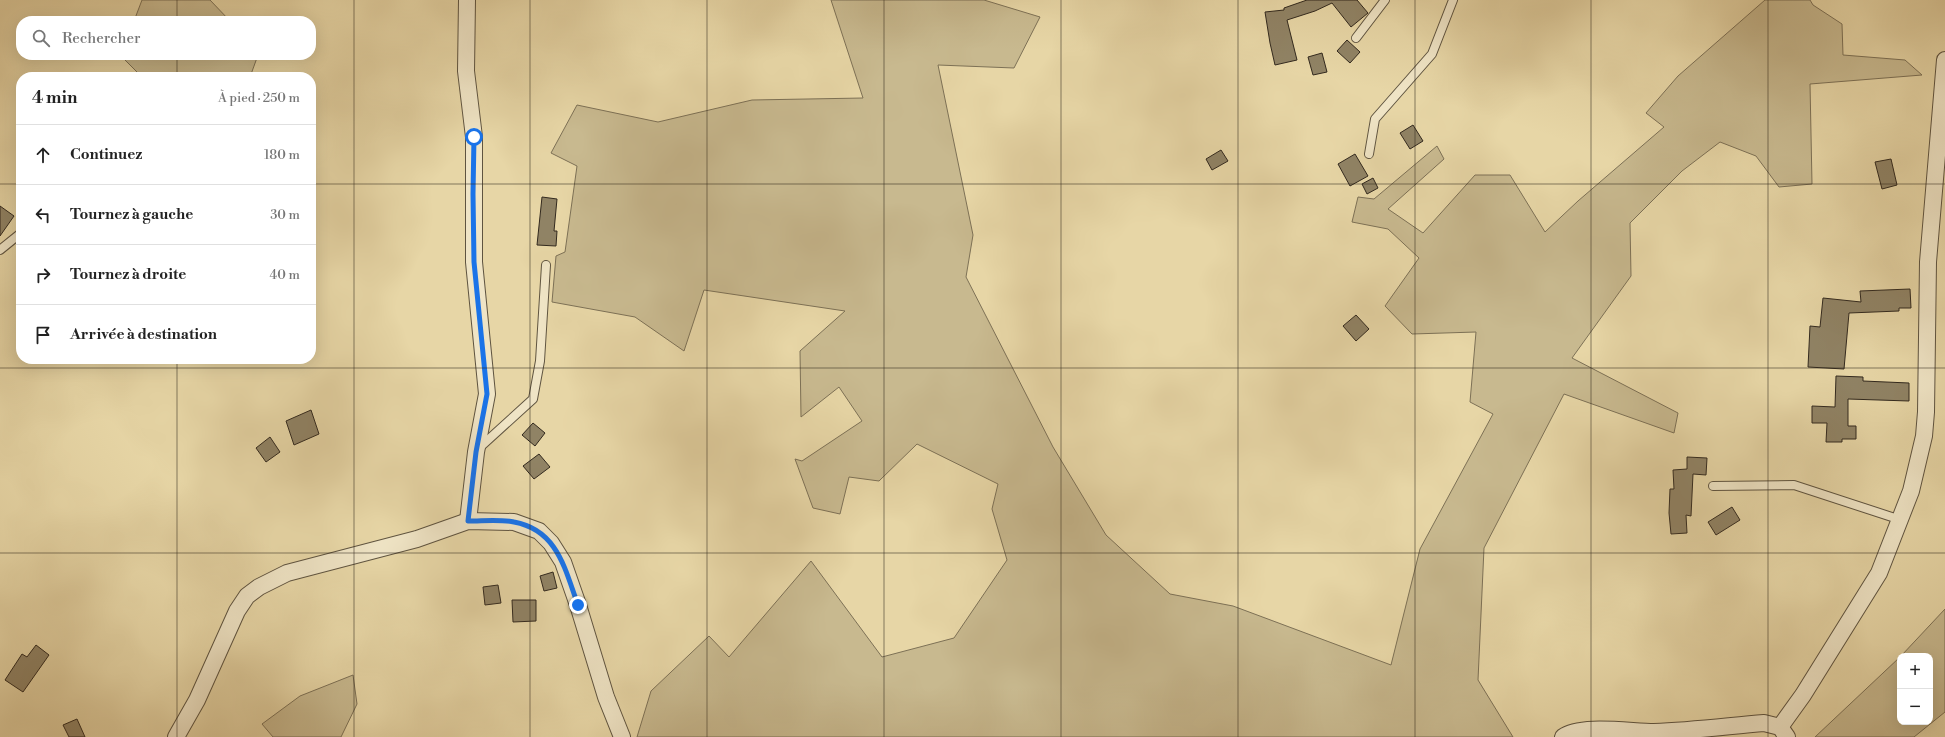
<!DOCTYPE html>
<html lang="fr">
<head>
<meta charset="utf-8">
<style>
  body { margin:0; font-family:"Libre Bodoni",serif; background:#f6f6f6; color:#222 }
  .controls { position:absolute; right:12px; bottom:12px; display:grid; overflow:hidden; border-radius:8px; box-shadow:0 4px 16px #0002 }
  .controls button { width:36px; height:36px; display:grid; place-items:center; padding:0; border:0; border-bottom:1px solid #e0e0e0; background:#fff; color:#222; font:20px sans-serif }
  .stop { position:absolute; width:12px; height:12px; margin:-9px; border:3px solid #1a73e8; border-radius:50%; background:#fff }
  .stop.end { background:#1a73e8; border-color:#fff; box-shadow:0 1px 4px #0008 }
  .list { margin:0; padding:0; list-style:none }
  h2 { display:flex; justify-content:space-between; align-items:center; height:52px; margin:0; padding:0 16px; font-size:17px }
  h2 small { font-size:13px; font-weight:400; color:#767676 }
  .list li { display:grid; grid-template-columns:26px 1fr auto; gap:12px; align-items:center; box-sizing:border-box; height:60px; padding:0 16px; border-top:1px solid #e0e0e0 }
  .list b { display:block; font-size:15px; white-space:nowrap }
  .list em { font-size:13px; font-style:normal; color:#767676 }
  .icon { flex:none; width:22px; height:22px; fill:none; stroke:currentColor; stroke-width:2; stroke-linecap:round; stroke-linejoin:round }
  .map { position:relative; flex:none; width:1945px; height:737px; overflow:hidden }
  .search { position:absolute; background:#fff; box-shadow:0 4px 16px #0002; left:16px; top:16px; width:300px; height:44px; display:flex; align-items:center; gap:10px; box-sizing:border-box; padding:0 14px; border-radius:16px; color:#767676; font-size:15px }
  .panel { position:absolute; background:#fff; box-shadow:0 4px 16px #0002; left:16px; top:72px; width:300px; height:292px; border-radius:16px }
  .map>svg:first-child { display:block }
  .green { fill:#c8b98f; stroke:#7d7156 }
  .building { fill:#908365; stroke:#32291e }
  .lines { fill:none; stroke-linecap:round; stroke-linejoin:round }
  .lane-casing { stroke:#5f5440; stroke-width:10 }
  .street-casing { stroke:#5f5440; stroke-width:18 }
  .lane { stroke:#efe4c5; stroke-width:8 }
  .street { stroke:#efe4c5; stroke-width:16 }
  .route { stroke:#1a73e8; stroke-width:5 }
  .grid { fill:none; stroke:#32291e; stroke-width:1; stroke-opacity:0.55 }
</style>
</head>
<body>
<div class="map">
<svg width="1945" height="737" viewBox="0 0 1945 737">
  <rect width="100%" height="100%" fill="#e7d6a6"/>
  <filter id="stains"><feTurbulence type="fractalNoise" baseFrequency=".005" numOctaves="4"/><feColorMatrix values="0 0 0 0 .2 0 0 0 0 .09 0 0 0 0 .02 0 0 0 .5 -.17"/></filter>
  <radialGradient id="worn" r=".72"><stop offset=".6" stop-color="#630" stop-opacity="0"/><stop offset="1" stop-color="#630" stop-opacity=".3"/></radialGradient>
  <g class="green">
    <polygon points="142,0 210,0 230,21 134,21"/>
    <polygon points="831,0 984,0 1040,17 1014,68 938,65 973,235 966,277 1053,447 1106,535 1170,594 1233,606 1391,665 1420,549 1493,414 1470,402 1476,332 1412,334 1385,306 1419,258 1388,229 1352,222 1358,197 1374,199 1437,146 1444,159 1388,209 1423,233 1475,175 1510,175 1545,232 1578,201 1664,127 1646,113 1678,76 1765,0 1810,0 1813,5 1842,24 1843,55 1905,60 1922,75 1810,84 1812,184 1779,187 1756,156 1720,142 1682,171 1630,223 1631,276 1572,358 1678,413 1674,433 1564,394 1484,548 1478,680 1513,737 637,737 651,691 709,636 729,657 811,561 882,657 954,638 1007,560 992,509 998,484 917,444 879,481 849,477 840,514 813,508 795,459 802,461 862,421 839,387 801,417 800,351 845,311 704,290 684,351 635,317 552,302 556,256 565,252 577,166 551,153 577,105 658,122 752,100 863,98"/>
    <polygon points="120,55 258,55 250,77 142,77"/>
    <polygon points="1945,609 1945,712 1914,737 1815,737 1900,657 1900,722 1930,722 1930,656 1901,656"/>
    <polygon points="353,675 357,704 341,737 273,737 262,724 300,696"/>
  </g>
  <g class="building">
    <polygon points="1307,0 1357,0 1368,13 1351,27 1332,3 1315,11 1287,20 1297,60 1275,65 1270,43 1265,12 1284,10 1284,8"/>
    <polygon points="1347,40 1360,52 1350,63 1337,51"/>
    <polygon points="1322,53 1327,72 1313,75 1308,57"/>
    <polygon points="1413,125 1423,141 1410,149 1400,133"/>
    <polygon points="1221,150 1228,161 1212,170 1206,159"/>
    <polygon points="1355,154 1368,176 1350,186 1338,164"/>
    <polygon points="1891,159 1897,185 1882,189 1875,162"/>
    <polygon points="1373,178 1378,188 1367,194 1362,184"/>
    <polygon points="542,197 557,199 554,231 557,231 556,246 537,245"/>
    <polygon points="0,206 14,216 0,236"/>
    <polygon points="1910,289 1911,308 1899,308 1899,311 1849,313 1844,369 1808,367 1810,326 1820,327 1823,298 1861,302 1860,291"/>
    <polygon points="1356,315 1369,329 1356,341 1343,326"/>
    <polygon points="1836,376 1863,377 1863,381 1909,383 1909,401 1848,399 1848,426 1856,426 1856,439 1842,439 1842,442 1826,442 1827,423 1812,423 1812,406 1835,407"/>
    <polygon points="311,410 319,434 294,445 286,421"/>
    <polygon points="533,423 545,433 535,446 522,435"/>
    <polygon points="270,437 280,452 266,462 256,448"/>
    <polygon points="539,454 550,467 534,479 523,466"/>
    <polygon points="1687,457 1707,458 1706,475 1693,474 1691,516 1686,515 1687,533 1671,534 1669,513 1670,489 1674,489 1673,470 1687,469"/>
    <polygon points="1732,507 1740,520 1716,535 1708,522"/>
    <polygon points="553,572 557,588 544,591 540,576"/>
    <polygon points="498,585 501,603 485,605 483,587"/>
    <polygon points="512,600 536,600 536,621 513,622"/>
    <polygon points="36,645 49,655 23,692 5,680 22,654 27,657"/>
    <polygon points="77,719 85,737 69,737 63,725"/>
  </g>
  <g class="lines">
    <defs>
      <g id="lane">
        <polyline points="1356,38 1385,0"/>
        <polyline points="1369,154 1375,119 1432,54 1453,0"/>
        <polyline points="0,250 21,233"/>
        <polyline points="478,449 533,399 540,361 546,265"/>
        <polyline points="1713,486 1794,485 1901,520"/>
      </g>
      <g id="street">
        <polyline points="467,0 466,71 474,137 474,262 487,394 476,452 468,521"/>
        <polyline points="1780,727 1803,695 1879,573 1911,491 1924,436 1926,412 1928,262 1945,60"/>
        <polyline points="176,737 197,700 237,611 247,596 259,587 287,573 417,539 468,521 514,522 539,531 551,543 563,562 578,605 606,697 622,737"/>
        <path d="M1563 737C1580 724 1631 732 1654 732 1691 731 1728 726 1764 723L1780 727 1787 737"/>
      </g>
    </defs>
    <use href="#lane" class="lane-casing"/>
    <use href="#street" class="street-casing"/>
    <use href="#lane" class="lane"/>
    <use href="#street" class="street"/>
  </g>
  <g class="lines">
    <path class="route" d="M474 137 473 194 474 262 487 394 476 452 468 521C483 521 500 519 514 522 558 530 565 570 578 605"/>
  </g>
  <path class="grid" d="M177 0V21M354 0V737M530 0V737M707 0V737M884 0V737M1061 0V737M1238 0V737M1415 0V737M1591 0V737M1768 0V737M177 55V77M0 184H21M311 184H1945M177 359V737M0 368H1945M0 553H1945"/>
  <rect width="100%" height="100%" filter="url(#stains)"/>
  <rect width="100%" height="100%" fill="url(#worn)"/>
</svg>
<div class="controls">
<button>+</button>
<button>−</button>
</div>
<div class="stop" style="left:474px;top:137px"></div>
<div class="stop end" style="left:578px;top:605px"></div>
<div class="search"><svg class="icon" aria-label="search" viewBox="0 0 24 24"><circle cx="10" cy="10" r="6"/><path d="M15 15l6 6"/></svg>Rechercher</div>
<section class="panel">
<h2>4 min<small>À pied · 250 m</small></h2>
<ul class="list">
<li><svg class="icon" aria-label="ahead" viewBox="0 0 24 24"><path d="M12 20V5M6 11l6-6 6 6"/></svg><div><b>Continuez</b></div><em>180 m</em></li>
<li><svg class="icon" aria-label="left" viewBox="0 0 24 24"><path d="M17 20v-9H6M10 6l-5 5 5 5"/></svg><div><b>Tournez à gauche</b></div><em>30 m</em></li>
<li><svg class="icon" aria-label="right" viewBox="0 0 24 24"><path d="M7 20v-9h11M14 6l5 5-5 5"/></svg><div><b>Tournez à droite</b></div><em>40 m</em></li>
<li><svg class="icon" aria-label="arrive" viewBox="0 0 24 24"><path d="M6 21V4h12l-3 4 3 4H6"/></svg><div><b>Arrivée à destination</b></div></li>
</ul>
</section>
</div>
</body>
</html>
